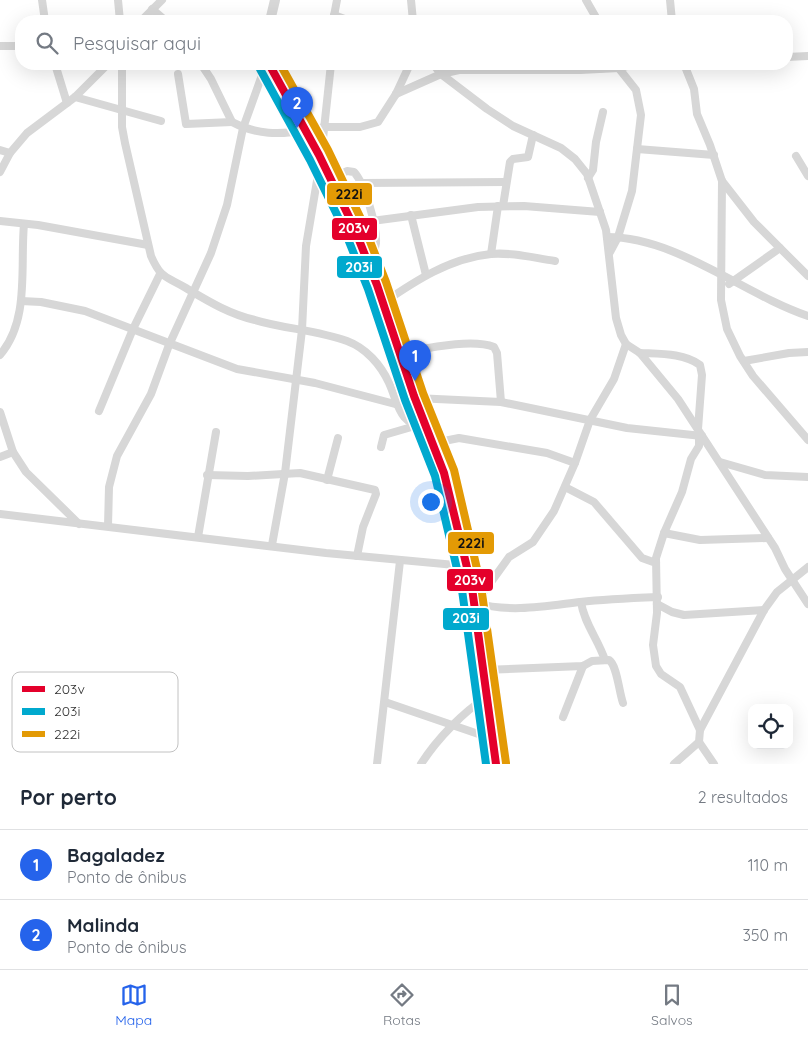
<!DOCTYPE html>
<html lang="pt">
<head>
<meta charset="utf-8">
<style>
  body { margin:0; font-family:Quicksand,sans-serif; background:#f2f2f3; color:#1f2937 }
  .controls { position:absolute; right:15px; bottom:15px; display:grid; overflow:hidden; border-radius:10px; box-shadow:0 5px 20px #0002 }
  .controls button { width:45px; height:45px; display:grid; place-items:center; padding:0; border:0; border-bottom:1px solid #e0e1e3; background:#fff; color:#1f2937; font:25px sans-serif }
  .you { position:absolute; left:430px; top:501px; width:18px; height:18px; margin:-12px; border:4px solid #fff; border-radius:50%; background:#1a73e8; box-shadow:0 0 0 8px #1a73e833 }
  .badge { display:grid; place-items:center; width:32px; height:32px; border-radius:50%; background:#2563eb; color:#fff; font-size:16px; font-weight:700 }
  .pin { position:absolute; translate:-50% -41px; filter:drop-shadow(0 1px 2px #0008) }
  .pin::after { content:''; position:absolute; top:26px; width:18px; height:15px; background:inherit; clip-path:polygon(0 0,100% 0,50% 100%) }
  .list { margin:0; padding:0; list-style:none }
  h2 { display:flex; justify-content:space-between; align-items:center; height:65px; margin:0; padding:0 20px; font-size:21px }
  h2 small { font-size:16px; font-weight:400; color:#747a83 }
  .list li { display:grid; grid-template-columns:32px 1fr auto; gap:15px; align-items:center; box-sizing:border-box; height:70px; padding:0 20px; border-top:1px solid #e0e1e3 }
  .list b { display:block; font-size:19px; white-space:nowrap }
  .list p { margin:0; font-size:16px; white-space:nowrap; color:#747a83 }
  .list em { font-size:16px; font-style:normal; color:#747a83 }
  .icon { flex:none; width:28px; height:28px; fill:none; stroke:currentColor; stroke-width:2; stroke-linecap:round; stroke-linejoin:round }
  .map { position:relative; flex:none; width:808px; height:764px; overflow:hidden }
  .search { position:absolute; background:#fff; box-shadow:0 5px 20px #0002; left:15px; right:15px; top:15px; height:55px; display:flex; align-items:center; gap:12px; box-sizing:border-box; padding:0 18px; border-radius:20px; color:#747a83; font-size:19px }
  .sheet { height:205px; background:#fff }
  nav { display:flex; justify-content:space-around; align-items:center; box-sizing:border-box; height:70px; border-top:1px solid #e0e1e3; background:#fff; font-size:14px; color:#747a83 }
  nav a { display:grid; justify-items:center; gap:2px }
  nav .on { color:#2563eb }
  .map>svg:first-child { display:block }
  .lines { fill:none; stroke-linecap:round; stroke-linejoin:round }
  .minor { stroke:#d7d7d7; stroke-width:8 }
  .tertiary { stroke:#d7d7d7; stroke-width:10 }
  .bus-1-casing { stroke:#fff; stroke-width:11 }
  .bus-2-casing { stroke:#fff; stroke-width:11 }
  .bus-3-casing { stroke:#fff; stroke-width:11 }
  .bus-1 { stroke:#e4002b; stroke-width:8 }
  .bus-2 { stroke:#00a9ce; stroke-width:8 }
  .bus-3 { stroke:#e39a05; stroke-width:8 }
  .key { fill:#fff; stroke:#c2c2c2; stroke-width:1 }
  .key-label { font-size:14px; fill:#333 }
  .line-badge { stroke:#fff; stroke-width:2 }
  .badge-label { font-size:14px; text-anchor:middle; font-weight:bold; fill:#fff }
  .pale-badge-label { font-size:14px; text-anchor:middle; font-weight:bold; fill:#111 }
</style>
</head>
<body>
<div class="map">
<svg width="808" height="764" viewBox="0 0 808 764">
  <rect width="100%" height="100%" fill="#fff"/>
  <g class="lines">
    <g class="minor">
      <polyline points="42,0 45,21"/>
      <polyline points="118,0 120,21"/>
      <polyline points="411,0 413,21"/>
      <polyline points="586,0 598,21"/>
      <polyline points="670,0 672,21"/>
      <polyline points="152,9 166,21"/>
      <polyline points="334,15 350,21"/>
      <polyline points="141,21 162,0"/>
      <polyline points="333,21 337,0"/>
      <polyline points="0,46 21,46"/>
      <polyline points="787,57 808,56"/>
      <polyline points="55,64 67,103"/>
      <path d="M122 64V127L125 143 151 256C161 279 166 276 186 288 208 301 229 314 255 320 285 329 317 330 347 341 366 348 381 365 389 383 399 405 398 424 427 428"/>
      <path d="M201 64 211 79 232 122C256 135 280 135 307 130"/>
      <polyline points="433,64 441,74 487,109 513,126 561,148 575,159 587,174 606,230 616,318 621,335 626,344 640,353 678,399 775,548 785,569 808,604"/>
      <polyline points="684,64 694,89 697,114 710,145 722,181 754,222 808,276"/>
      <polyline points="178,74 186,124 232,122"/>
      <polyline points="396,94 441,74 459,70 580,70 619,68 635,64"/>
      <polyline points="75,97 161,121"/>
      <polyline points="323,127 360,127 378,122 396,94 410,64"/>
      <polyline points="637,149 714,155"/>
      <polyline points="0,150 10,153"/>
      <polyline points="796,156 808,176"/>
      <polyline points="0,172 10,153 27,133 75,97 108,64"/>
      <polyline points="588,178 593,170 596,142 603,112"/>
      <path d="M331 179 347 171 354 172C365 184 377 226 376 243 375 251 372 258 369 266"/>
      <polyline points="722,181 721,300 727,329 740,356 753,376 808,440"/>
      <polyline points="363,183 506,182"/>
      <polyline points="503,206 510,162 513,159 528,157 533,135"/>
      <polyline points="411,215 426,275"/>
      <polyline points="0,221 38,225 148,245"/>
      <polyline points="372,221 478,207 524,206 600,212"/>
      <path d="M607 237C677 237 743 294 808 316"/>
      <polyline points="610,252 618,237 632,191 641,115 636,90 617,66"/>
      <polyline points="491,254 498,206"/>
      <polyline points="729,284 780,248"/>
      <polyline points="21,301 41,302 85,311 237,369 315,383 395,404"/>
      <path d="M383 303C415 281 450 258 491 254 512 252 534 258 555 261"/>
      <path d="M400 353C424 349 471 338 494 347L497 353 501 402"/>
      <path d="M640 353C660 354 684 353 700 365L702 375 698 429"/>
      <path d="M0 355C30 320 20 267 24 224"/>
      <polyline points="744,361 789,353 808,352"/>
      <polyline points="415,398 501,402 627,428 702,436"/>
      <polyline points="99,411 133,329 160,274"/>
      <polyline points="0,412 13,452 26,472 79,524"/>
      <polyline points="699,438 699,446 691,459 682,492 664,533 656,558 657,613 653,645 656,666 661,674 680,687 700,730"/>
      <polyline points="434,443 459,438 547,453 575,463"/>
      <polyline points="381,447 384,435 415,426"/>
      <polyline points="0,457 13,452"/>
      <polyline points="720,462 765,475 808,477"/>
      <polyline points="207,475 248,476 300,473 375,490 376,494 363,527 357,556"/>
      <polyline points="327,480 338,438"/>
      <polyline points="565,487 594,502 642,558 656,563"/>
      <polyline points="0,514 326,553 466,566"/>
      <polyline points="108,526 109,487 117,456 151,394 169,345 211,253 227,205 243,128 266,64"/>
      <polyline points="664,533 700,540 768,538"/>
      <polyline points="198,537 216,432"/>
      <polyline points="272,545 285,473 302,330 306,246 321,157 331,64"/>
      <path d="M581 602C584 623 598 639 605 660"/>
      <path d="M476 603C510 613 546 606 580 602 606 599 632 598 658 597"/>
      <polyline points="473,604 476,603 509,557 533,542 554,511 575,463 590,420 614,379 626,344"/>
      <polyline points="657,604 672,612 684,615 764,610"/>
      <path d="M483 670 583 666 592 661 609 660C617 665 619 692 623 703"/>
      <polyline points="385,702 493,739"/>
      <polyline points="563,717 583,666"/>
      <polyline points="699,742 714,764"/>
      <polyline points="377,764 400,561"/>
      <path d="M421 764C437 739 463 712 488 696"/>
      <polyline points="674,764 699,742 700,730 764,610 777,592 808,567"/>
    </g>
    <g class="tertiary">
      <polyline points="270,21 275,0"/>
      <path d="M269 64C303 124 337 185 363 249 383 297 397 347 414 396 425 426 439 454 448 484 473 574 486 672 496 764"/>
    </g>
    <defs>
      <polyline id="bus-1" points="269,64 319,155 353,225 377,285 414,396 444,473 472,588 496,764"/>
      <polyline id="bus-2" points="260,69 310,160 344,229 368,289 405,400 435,476 462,590 486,764"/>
      <polyline id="bus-3" points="280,64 328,150 362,221 386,282 423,393 454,470 481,586 506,763"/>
    </defs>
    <use href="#bus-1" class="bus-1-casing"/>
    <use href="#bus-2" class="bus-2-casing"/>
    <use href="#bus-3" class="bus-3-casing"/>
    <use href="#bus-1" class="bus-1"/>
    <use href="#bus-2" class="bus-2"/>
    <use href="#bus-3" class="bus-3"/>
  </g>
  <rect x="12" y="672" width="166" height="80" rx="8" class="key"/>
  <rect x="22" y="686" width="23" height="6" fill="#e4002b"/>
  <rect x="22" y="708" width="23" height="7" fill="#00a9ce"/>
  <rect x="22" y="731" width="23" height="6" fill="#e39a05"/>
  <g class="key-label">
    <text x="54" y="694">203v</text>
    <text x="54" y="716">203i</text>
    <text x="54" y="739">222i</text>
  </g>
  <g class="line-badge">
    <rect x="326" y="182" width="47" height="24" rx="5" fill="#e39a05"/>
    <rect x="331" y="217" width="47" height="24" rx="5" fill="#e4002b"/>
    <rect x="336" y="255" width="47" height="24" rx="5" fill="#00a9ce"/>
    <rect x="447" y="531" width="48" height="24" rx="5" fill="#e39a05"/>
    <rect x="446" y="568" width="48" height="24" rx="5" fill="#e4002b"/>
    <rect x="442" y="607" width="48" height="24" rx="5" fill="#00a9ce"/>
  </g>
  <g class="badge-label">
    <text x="354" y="233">203v</text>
    <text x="359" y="272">203i</text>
    <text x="470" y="585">203v</text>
    <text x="466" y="623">203i</text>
  </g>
  <g class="pale-badge-label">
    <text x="349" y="199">222i</text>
    <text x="471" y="548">222i</text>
  </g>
</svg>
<div class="controls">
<button><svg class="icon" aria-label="locate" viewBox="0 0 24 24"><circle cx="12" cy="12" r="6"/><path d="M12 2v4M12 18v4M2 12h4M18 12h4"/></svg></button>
</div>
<div class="you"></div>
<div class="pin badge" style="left:415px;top:381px">1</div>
<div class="pin badge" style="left:297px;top:128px">2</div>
<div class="search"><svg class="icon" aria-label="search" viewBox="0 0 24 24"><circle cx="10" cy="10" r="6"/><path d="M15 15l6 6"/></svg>Pesquisar aqui</div>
</div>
<section class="sheet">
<h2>Por perto<small>2 resultados</small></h2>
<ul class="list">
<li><span class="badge">1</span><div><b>Bagaladez</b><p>Ponto de ônibus</p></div><em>110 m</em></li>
<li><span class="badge">2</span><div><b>Malinda</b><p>Ponto de ônibus</p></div><em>350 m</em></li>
</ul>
</section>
<nav>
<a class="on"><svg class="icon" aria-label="map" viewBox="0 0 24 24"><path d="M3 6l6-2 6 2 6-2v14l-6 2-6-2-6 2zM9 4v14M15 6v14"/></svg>Mapa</a>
<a><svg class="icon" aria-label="directions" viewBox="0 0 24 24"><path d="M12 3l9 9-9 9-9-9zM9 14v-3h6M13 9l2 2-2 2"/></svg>Rotas</a>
<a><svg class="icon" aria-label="saved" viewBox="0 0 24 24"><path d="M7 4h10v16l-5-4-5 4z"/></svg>Salvos</a>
</nav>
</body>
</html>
